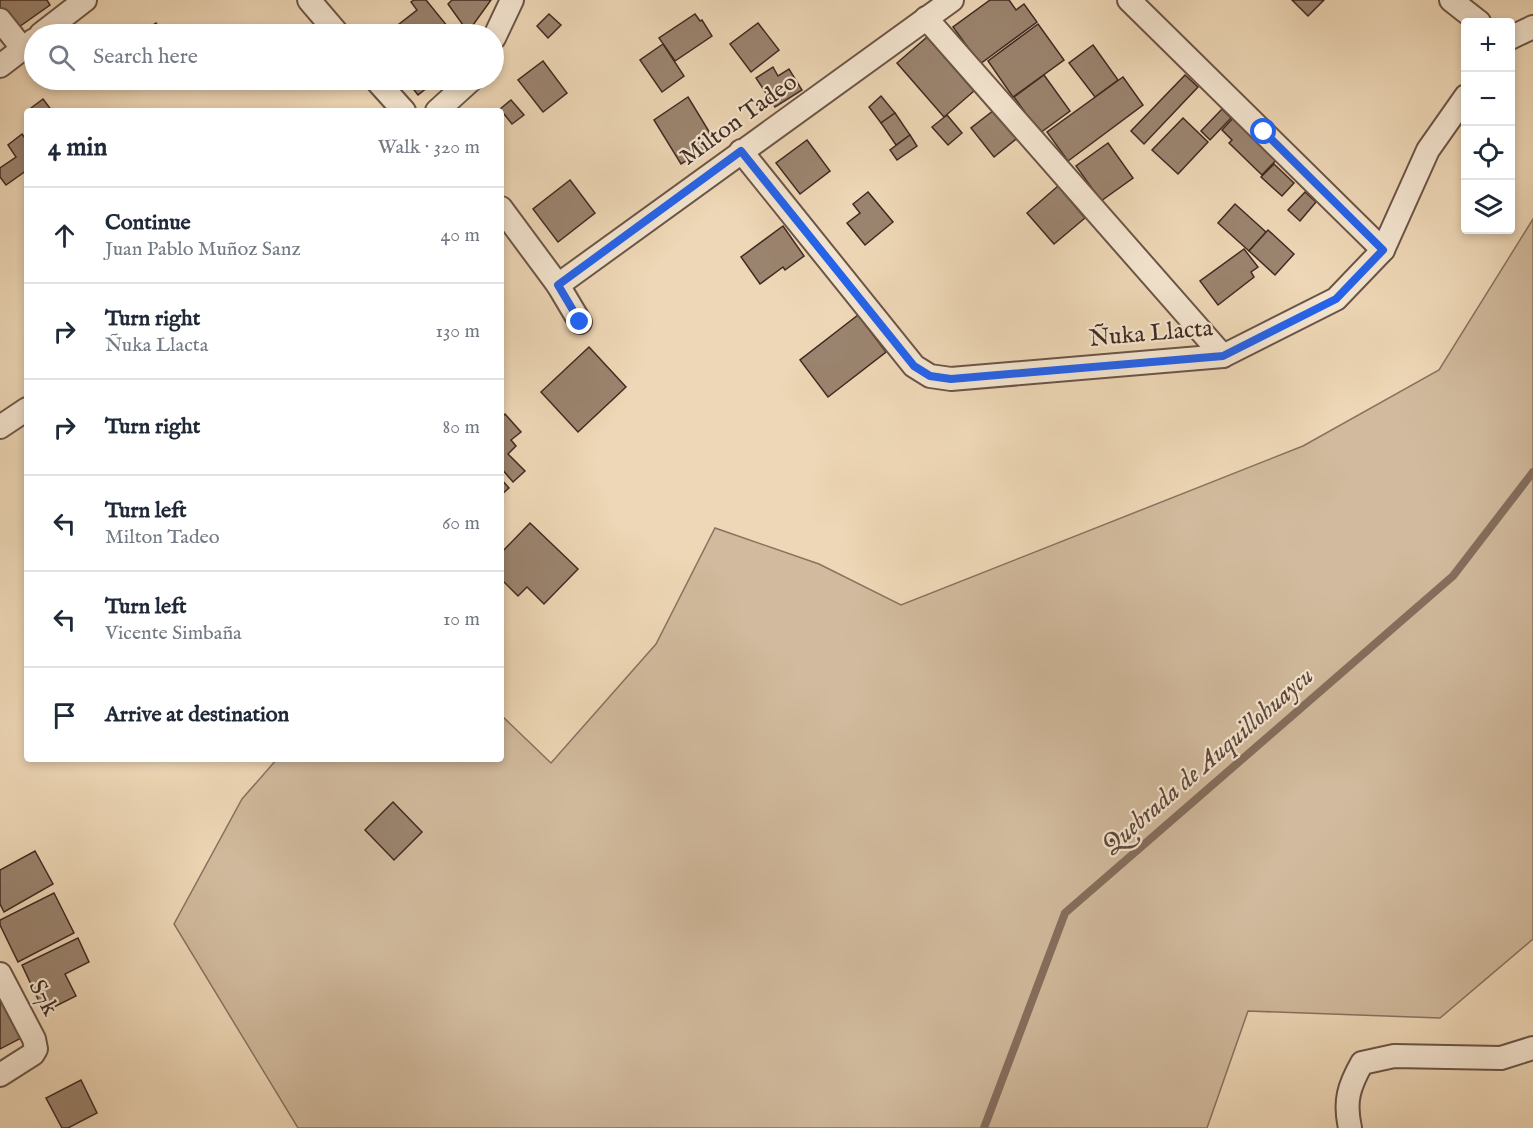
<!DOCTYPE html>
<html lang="en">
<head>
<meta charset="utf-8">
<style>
  body { margin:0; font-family:"IM FELL English",serif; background:#f6f6f7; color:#1f2937 }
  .controls { position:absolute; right:18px; top:18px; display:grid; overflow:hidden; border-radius:6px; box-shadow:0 3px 9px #0003 }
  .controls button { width:54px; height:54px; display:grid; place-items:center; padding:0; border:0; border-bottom:2px solid #e0e1e3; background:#fff; color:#1f2937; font:30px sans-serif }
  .stop { position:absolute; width:18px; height:18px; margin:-14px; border:4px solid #2563eb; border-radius:50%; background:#fff }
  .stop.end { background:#2563eb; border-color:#fff; box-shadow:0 2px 6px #0008 }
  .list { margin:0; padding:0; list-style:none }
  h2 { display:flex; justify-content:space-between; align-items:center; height:78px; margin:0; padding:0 24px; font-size:26px }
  h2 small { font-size:20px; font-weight:400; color:#747a83 }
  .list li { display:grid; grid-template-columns:39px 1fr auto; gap:18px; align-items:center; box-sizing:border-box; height:96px; padding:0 24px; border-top:2px solid #e0e1e3 }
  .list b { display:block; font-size:22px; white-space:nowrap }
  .list p { margin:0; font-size:20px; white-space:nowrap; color:#747a83 }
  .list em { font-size:20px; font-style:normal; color:#747a83 }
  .icon { flex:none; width:33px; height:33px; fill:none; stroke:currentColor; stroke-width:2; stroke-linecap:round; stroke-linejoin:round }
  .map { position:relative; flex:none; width:1533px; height:1128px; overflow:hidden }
  .search { position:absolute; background:#fff; box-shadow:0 3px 9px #0003; left:24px; top:24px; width:480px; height:66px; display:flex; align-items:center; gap:15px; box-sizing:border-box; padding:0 21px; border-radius:33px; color:#747a83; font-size:22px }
  .panel { position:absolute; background:#fff; box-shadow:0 3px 9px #0003; left:24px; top:108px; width:480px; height:654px; border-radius:6px }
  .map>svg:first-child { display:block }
  .green { fill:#d1ba9d; stroke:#897260; stroke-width:1.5 }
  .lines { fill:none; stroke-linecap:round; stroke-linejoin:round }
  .stream { stroke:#856e5d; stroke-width:8 }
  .building { fill:#9b846f; stroke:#412a22; stroke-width:1.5 }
  .minor-casing { stroke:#6c5547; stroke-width:26 }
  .minor { stroke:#f4e5d0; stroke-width:22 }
  .route { stroke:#2563eb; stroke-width:8 }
  .labels { text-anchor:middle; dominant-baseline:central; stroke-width:4.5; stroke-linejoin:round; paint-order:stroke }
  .street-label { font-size:24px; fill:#412a22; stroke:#f4e5d0 }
  .water-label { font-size:26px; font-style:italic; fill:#5e463a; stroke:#f4e5d0 }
</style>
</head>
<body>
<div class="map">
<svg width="1533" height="1128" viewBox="0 0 1533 1128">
  <rect width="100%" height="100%" fill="#eed7b6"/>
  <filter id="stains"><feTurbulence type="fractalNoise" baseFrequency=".00333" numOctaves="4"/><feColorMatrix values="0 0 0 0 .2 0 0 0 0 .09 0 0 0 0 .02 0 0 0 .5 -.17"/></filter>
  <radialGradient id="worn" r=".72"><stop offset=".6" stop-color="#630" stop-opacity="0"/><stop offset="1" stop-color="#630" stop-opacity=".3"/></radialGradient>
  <polygon class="green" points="1533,219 1533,939 1440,1018 1248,1011 1207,1128 298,1128 174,924 242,799 277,759 501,759 501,715 551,763 656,644 715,528 819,564 901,605 1303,446 1439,370"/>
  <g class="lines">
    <polyline class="stream" points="984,1128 1065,913 1453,576 1533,472"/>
  </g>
  <g class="building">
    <polygon points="0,0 47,0 50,5 16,29 0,7"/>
    <polygon points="414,0 426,0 448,27 438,34 428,34 426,32 423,34 405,34 398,25 417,10 411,2"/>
    <polygon points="452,0 491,0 468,32 448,4"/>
    <polygon points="990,0 1009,0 1016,10 1024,4 1037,22 980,64 953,27"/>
    <polygon points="1292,0 1324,0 1308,16"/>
    <polygon points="549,14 561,25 548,38 537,26"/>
    <polygon points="695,14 700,21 702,20 712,36 675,61 659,38"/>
    <polygon points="156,23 163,34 169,30 172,34 139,34"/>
    <polygon points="758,23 779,50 751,72 730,44"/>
    <polygon points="1038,24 1064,60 1013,97 988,61"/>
    <polygon points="927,37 974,91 944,117 897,63"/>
    <polygon points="663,44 684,76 662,92 640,60"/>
    <polygon points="1093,45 1118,80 1095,97 1069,63"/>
    <polygon points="543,61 567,93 543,112 518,80"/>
    <polygon points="773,67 778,76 789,69 802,90 775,107 756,78"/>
    <polygon points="1044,75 1070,111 1040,133 1014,97"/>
    <polygon points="1185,75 1198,87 1144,144 1131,131"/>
    <polygon points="1123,77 1143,105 1068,161 1047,132"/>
    <polygon points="406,80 437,80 418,95"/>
    <polygon points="881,96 895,113 881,123 869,107"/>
    <polygon points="688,97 716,143 681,164 654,120"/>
    <polygon points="43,99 52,111 27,111"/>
    <polygon points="511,100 524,115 512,124 500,109"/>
    <polygon points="998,107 1021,135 994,157 971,128"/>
    <polygon points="1222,109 1231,118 1210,140 1201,131"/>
    <polygon points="895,113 910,135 896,145 881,123"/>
    <polygon points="947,115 962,133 948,145 932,127"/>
    <polygon points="1236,115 1280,156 1262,175 1229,143 1232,140 1222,130"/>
    <polygon points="1183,118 1208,142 1178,174 1152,150"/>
    <polygon points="22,134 27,141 27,170 6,185 0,177 0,168 16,157 8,145"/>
    <polygon points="910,135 917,146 897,160 890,150"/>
    <polygon points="807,140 830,171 800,194 776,163"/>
    <polygon points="1108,143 1133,178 1101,201 1076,166"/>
    <polygon points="1274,164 1294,183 1282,196 1261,177"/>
    <polygon points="570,180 595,213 558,242 533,209"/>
    <polygon points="1058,186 1085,218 1054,244 1027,213"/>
    <polygon points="868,192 893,222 865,245 847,223 860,213 853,204"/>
    <polygon points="1305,192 1316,202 1300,221 1288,210"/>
    <polygon points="1235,204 1266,232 1249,251 1218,223"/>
    <polygon points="783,226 804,256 785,270 783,267 760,284 741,257"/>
    <polygon points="1268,230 1294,254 1275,275 1249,251"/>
    <polygon points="1244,249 1258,267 1251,272 1254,277 1218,305 1200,281"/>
    <polygon points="858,315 886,352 828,397 800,360"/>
    <polygon points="589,347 626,387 578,432 541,392"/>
    <polygon points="505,414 521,432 511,440 516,446 508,454 525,471 513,482 501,468 501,418"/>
    <polygon points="501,479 509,488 501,495"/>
    <polygon points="530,523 578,569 544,604 527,587 518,596 501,579 501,553"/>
    <polygon points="393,802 422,832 394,860 365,830"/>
    <polygon points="35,851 53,884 4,912 0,904 0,870"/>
    <polygon points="54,893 74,933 18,962 0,925 0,920"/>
    <polygon points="78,938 89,962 65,974 76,996 44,1012 22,965"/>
    <polygon points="0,987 27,1035 0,1049"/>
    <polygon points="81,1080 97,1113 68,1128 62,1128 46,1098"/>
  </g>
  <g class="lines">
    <defs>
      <g id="minor">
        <polyline points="309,0 338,34"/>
        <polyline points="1129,0 1383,250"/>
        <polyline points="1451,0 1479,22"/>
        <polyline points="926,18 1223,356"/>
        <polyline points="0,20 23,49"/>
        <polyline points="41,34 85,0"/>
        <polyline points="494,38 512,0"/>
        <polyline points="1510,38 1533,27"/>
        <polyline points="0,66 34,40"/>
        <polyline points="376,80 404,111"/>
        <polyline points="437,111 471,80"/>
        <polyline points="741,151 914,366 930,376 951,379 1223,356 1336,299 1383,250 1428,150 1466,96"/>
        <polyline points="501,208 558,285 580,322"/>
        <polyline points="558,285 952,0"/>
        <polyline points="0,427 27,409"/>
        <polyline points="0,974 34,1039 36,1049 33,1054 0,1075"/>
        <path d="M1350 1128C1344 1101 1349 1086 1362 1063L1394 1056 1501 1058 1533 1048"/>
      </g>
    </defs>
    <use href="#minor" class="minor-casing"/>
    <use href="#minor" class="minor"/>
  </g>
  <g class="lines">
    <polyline class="route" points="580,322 558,285 741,151 914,366 930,376 951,379 1223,356 1336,299 1383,250 1264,132"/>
  </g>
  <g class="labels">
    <g class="street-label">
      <text transform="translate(739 120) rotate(-36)">Milton Tadeo</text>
      <text transform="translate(1151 334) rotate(-5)">Ñuka Llacta</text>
      <text transform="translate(43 998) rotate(62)">S7k</text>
    </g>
    <g class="water-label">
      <text transform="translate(1208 761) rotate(-41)">Quebrada de Auquillohuaycu</text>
    </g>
  </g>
  <rect width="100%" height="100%" filter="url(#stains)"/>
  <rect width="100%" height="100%" fill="url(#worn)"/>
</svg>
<div class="controls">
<button>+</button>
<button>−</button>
<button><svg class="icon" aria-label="locate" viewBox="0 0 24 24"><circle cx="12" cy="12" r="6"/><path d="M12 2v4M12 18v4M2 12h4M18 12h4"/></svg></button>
<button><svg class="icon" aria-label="layers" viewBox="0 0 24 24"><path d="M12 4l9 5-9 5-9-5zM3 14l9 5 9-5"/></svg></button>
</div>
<div class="stop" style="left:1264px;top:132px"></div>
<div class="stop end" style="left:580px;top:322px"></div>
<div class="search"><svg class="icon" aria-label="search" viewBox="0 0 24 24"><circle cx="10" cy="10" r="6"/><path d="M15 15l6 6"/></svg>Search here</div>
<section class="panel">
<h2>4 min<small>Walk · 320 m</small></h2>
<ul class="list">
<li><svg class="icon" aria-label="ahead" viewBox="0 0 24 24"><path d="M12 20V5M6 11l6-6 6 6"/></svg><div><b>Continue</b><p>Juan Pablo Muñoz Sanz</p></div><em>40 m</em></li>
<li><svg class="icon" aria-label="right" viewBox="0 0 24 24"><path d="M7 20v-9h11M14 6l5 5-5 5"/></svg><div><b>Turn right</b><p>Ñuka Llacta</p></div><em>130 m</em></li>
<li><svg class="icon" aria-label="right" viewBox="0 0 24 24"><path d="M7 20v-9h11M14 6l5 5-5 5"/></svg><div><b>Turn right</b></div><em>80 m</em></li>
<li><svg class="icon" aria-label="left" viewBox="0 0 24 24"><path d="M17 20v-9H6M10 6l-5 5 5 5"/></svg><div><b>Turn left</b><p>Milton Tadeo</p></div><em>60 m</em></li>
<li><svg class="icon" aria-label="left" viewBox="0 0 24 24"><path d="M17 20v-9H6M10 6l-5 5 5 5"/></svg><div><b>Turn left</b><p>Vicente Simbaña</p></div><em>10 m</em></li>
<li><svg class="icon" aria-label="arrive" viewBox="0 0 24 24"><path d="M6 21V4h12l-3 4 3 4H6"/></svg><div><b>Arrive at destination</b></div></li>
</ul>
</section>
</div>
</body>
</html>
